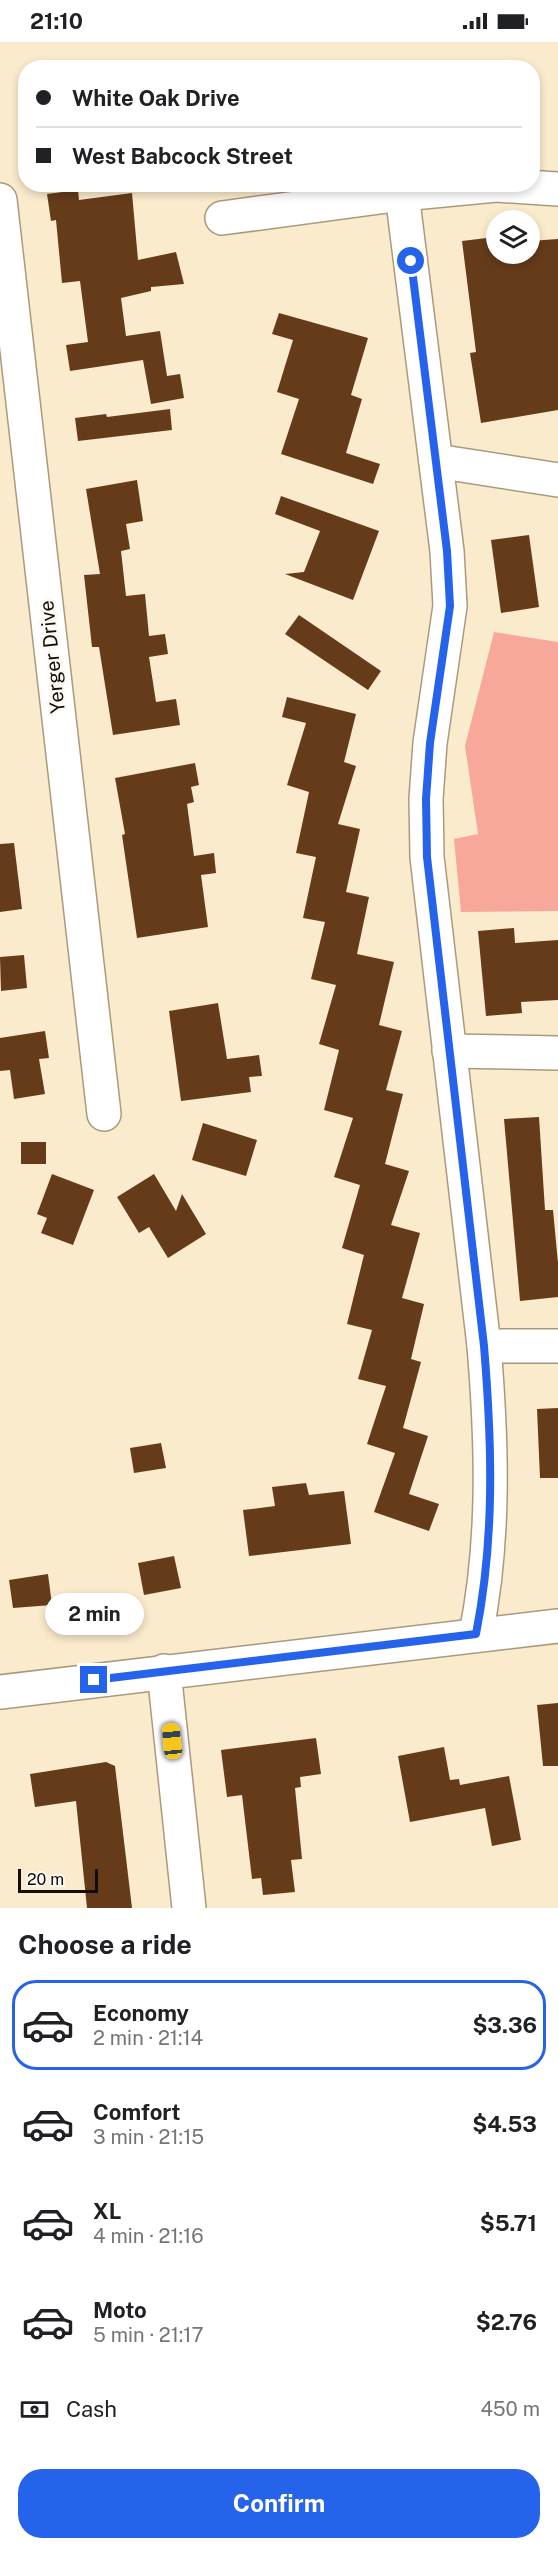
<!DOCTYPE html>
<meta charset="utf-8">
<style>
body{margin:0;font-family:"Public Sans",sans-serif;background:#f2f2f2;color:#202124;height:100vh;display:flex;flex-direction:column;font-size:22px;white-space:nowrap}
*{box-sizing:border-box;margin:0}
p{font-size:20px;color:#757577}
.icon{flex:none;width:33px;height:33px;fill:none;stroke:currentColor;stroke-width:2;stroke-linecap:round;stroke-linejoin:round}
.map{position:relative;height:1866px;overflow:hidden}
.details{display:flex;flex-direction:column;background:#fff;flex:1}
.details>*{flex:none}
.banner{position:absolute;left:18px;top:18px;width:522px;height:132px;border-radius:24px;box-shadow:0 3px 9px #0003;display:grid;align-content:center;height:132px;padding:0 18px;background:#fff}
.buttons{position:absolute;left:486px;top:168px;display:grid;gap:12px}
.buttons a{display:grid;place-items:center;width:54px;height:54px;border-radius:50%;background:#fff;box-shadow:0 3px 9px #0003;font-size:30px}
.scale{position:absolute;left:18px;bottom:15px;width:80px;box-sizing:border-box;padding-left:6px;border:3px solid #120c04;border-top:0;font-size:16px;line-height:21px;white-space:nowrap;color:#120c04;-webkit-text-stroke:4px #fdf9f4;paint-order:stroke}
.end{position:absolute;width:27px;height:27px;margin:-14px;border:8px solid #2563eb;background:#fff;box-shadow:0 0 0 3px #fff}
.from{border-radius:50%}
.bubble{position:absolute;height:42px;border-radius:21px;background:#fff;box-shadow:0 3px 9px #0003;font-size:20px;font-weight:700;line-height:42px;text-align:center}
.car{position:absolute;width:18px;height:36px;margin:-18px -9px;border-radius:8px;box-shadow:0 0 4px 2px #0007;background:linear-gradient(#f5c518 24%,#345 0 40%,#f5c518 0 76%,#345 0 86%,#f5c518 0)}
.banner b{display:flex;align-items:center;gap:21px;height:57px;font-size:22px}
.banner b+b{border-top:2px solid #e0e0e0}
.banner i{width:15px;height:15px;background:#202124}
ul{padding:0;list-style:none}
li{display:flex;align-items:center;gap:18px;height:90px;margin:0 12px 9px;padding:0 6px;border:3px solid transparent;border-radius:24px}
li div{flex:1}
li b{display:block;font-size:22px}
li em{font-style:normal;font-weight:700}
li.current{border-color:#2563eb}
li>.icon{width:54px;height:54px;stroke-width:1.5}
h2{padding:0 18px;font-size:27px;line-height:72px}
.pay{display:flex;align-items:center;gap:15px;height:66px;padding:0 18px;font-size:22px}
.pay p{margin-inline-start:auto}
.cta{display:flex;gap:12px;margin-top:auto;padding:12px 18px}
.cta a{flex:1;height:69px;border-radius:24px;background:#2563eb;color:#fff;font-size:24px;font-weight:700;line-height:69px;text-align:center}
.status{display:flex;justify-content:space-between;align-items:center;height:42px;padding:0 30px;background:#fff;direction:ltr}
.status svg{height:16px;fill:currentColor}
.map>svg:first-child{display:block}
.green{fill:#f7a89b}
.building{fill:#663b1a}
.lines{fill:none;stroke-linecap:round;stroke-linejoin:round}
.minor-casing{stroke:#a99a7f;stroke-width:36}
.minor{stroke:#fff;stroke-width:33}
.route{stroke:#2563eb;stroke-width:8}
.labels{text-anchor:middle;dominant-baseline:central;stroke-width:6;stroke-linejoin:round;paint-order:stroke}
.street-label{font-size:20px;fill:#120c04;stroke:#fdf9f4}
</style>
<div class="status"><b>21:10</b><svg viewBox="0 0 49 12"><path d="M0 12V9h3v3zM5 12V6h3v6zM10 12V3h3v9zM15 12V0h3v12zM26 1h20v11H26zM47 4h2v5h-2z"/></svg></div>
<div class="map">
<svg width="558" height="1866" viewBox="0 0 558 1866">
<rect width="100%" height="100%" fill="#fbebcd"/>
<path class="green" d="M494 590 558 600V869L461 870 454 797 478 792 465 704Z"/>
<g class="building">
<path d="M78 148 79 158 132 151 138 218 176 210 184 242 151 245V249L121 256 126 294 160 289 167 334 180 332 184 356 151 362 143 318 70 329 66 303 88 300 80 239 62 241 56 178 51 179 47 152Z"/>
<path d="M495 195 496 212H530V199L558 197V368L481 381 470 311 476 310 462 199Z"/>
<path d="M279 271 368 296 351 353 362 357 346 411 380 422 373 442 281 412 299 357 277 350 293 298 272 292Z"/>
<path d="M170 367 172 388 78 399 75 376 106 372 107 375Z"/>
<path d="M137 438 143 479 126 482 130 507 121 509 126 554 145 552 149 594 165 592 168 612 149 615 156 660 176 657 180 683 113 693 99 605H92L84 533 100 532 86 447Z"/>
<path d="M281 454 379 489 353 558 285 532 304 530 320 489 275 472Z"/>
<path d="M529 493 539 565 501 571 491 498Z"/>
<path d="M299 573 381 629 368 648 285 592Z"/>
<path d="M287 655 356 672 344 720 356 724 338 782 360 787 346 850 369 855 357 912 394 920 379 983 402 989 386 1048 403 1052 385 1122 409 1129 391 1183 420 1191 402 1256 424 1262 411 1317 421 1320 403 1386 428 1394 409 1452 439 1462 429 1489 374 1470 395 1411 367 1402 386 1344 358 1337 372 1288 347 1282 364 1213 342 1206 360 1143 334 1135 353 1076 324 1068 339 1008 319 1002 336 943 311 937 325 880 303 876 316 815 296 811 309 750 287 743 306 681 282 675Z"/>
<path d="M195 721 199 743 191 745 194 760 187 762 194 814 214 811 216 831 201 833 208 885 137 896 122 793 125 792 115 736Z"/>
<path d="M14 801 22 867 0 870V802Z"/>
<path d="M514 886 515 901 558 898V958L521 960 522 971 486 974 478 889Z"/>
<path d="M24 913 27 946 1 949 0 915Z"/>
<path d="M218 961 227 1017 259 1013 262 1034 249 1035 251 1050 181 1059 169 969Z"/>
<path d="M45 989 49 1016 39 1017 45 1052 14 1057 10 1028 0 1029V996Z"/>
<path d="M539 1075 545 1168H553L558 1221V1255L520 1259 504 1077Z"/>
<path d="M203 1081 257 1098 246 1134 192 1118Z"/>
<rect x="21" y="1100" width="25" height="22"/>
<path d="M52 1132 94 1148 73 1203 41 1191 47 1176 37 1172Z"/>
<path d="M154 1132 176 1169 182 1152 206 1192 168 1216 149 1185 139 1191 117 1155Z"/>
<path d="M558 1366V1436H540L537 1367Z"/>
<path d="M161 1401 166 1426 134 1431 130 1406Z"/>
<path d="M306 1441 309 1453 344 1449 351 1502 249 1514 243 1468 275 1464 272 1445Z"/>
<path d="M174 1514 181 1546 144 1553 138 1521Z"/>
<path d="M48 1532 52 1563 13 1566 9 1538Z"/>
<path d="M558 1661V1724H543L537 1663Z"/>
<path d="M316 1696 321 1732 300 1735 301 1745 295 1746 302 1817 291 1818 295 1850 263 1853 261 1836 252 1837 242 1753 227 1755 221 1708Z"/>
<path d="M444 1705 450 1738 459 1737 460 1743 509 1734 521 1798 492 1804 485 1766 410 1780 398 1714Z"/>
<path d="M106 1720 115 1724 132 1866H87L76 1759 35 1765 30 1732Z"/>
</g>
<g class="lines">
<defs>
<g id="minor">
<path d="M402 152 447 509 450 564 430 701 426 757 427 815 484 1304C492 1401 495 1497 476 1592"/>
<path d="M0 158 104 1072"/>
<path d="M222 176 402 152 496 143 558 147"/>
<path d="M436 419 558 438"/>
<path d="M449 1009 558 1011"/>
<path d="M484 1304H558"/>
<path d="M164 1629 189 1866"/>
<path d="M0 1650 558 1584"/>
</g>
</defs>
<use href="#minor" class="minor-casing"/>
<use href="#minor" class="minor"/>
</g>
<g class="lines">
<path class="route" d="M94 1638 476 1592C495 1496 492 1401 484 1304L427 815 426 757 430 701 450 564 447 509 411 219"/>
</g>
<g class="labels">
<g class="street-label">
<text transform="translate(52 615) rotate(-96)">Yerger Drive</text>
</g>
</g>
</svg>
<div class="buttons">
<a><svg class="icon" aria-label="layers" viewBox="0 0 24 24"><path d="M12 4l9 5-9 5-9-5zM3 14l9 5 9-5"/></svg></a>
</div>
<div class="scale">20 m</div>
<i class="end from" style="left:411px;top:219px"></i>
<i class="end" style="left:94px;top:1638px"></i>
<div class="bubble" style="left:45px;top:1551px;width:99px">2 min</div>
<i class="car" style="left:172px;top:1699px;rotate:354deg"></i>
<div class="banner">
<b><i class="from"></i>White Oak Drive</b>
<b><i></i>West Babcock Street</b>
</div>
</div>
<section class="details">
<h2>Choose a ride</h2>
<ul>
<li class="current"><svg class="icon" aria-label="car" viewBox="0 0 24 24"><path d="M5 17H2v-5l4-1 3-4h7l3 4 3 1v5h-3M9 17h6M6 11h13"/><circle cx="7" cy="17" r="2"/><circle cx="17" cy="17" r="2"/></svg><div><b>Economy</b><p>2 min · 21:14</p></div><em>$3.36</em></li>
<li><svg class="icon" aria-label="car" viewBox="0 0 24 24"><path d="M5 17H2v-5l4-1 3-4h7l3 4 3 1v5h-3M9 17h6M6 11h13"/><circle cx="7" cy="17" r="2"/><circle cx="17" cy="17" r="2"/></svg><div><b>Comfort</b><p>3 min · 21:15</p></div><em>$4.53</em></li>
<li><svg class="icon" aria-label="car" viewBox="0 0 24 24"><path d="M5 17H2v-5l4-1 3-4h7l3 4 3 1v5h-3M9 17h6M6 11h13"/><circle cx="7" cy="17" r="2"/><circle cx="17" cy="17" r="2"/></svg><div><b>XL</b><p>4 min · 21:16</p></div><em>$5.71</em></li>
<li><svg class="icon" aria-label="car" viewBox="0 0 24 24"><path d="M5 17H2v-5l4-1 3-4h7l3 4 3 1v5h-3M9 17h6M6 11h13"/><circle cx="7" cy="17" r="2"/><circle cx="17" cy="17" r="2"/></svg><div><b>Moto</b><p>5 min · 21:17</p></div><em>$2.76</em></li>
</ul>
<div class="pay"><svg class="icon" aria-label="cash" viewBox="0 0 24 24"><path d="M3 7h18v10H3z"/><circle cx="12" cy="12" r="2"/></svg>Cash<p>450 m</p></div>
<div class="cta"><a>Confirm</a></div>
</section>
